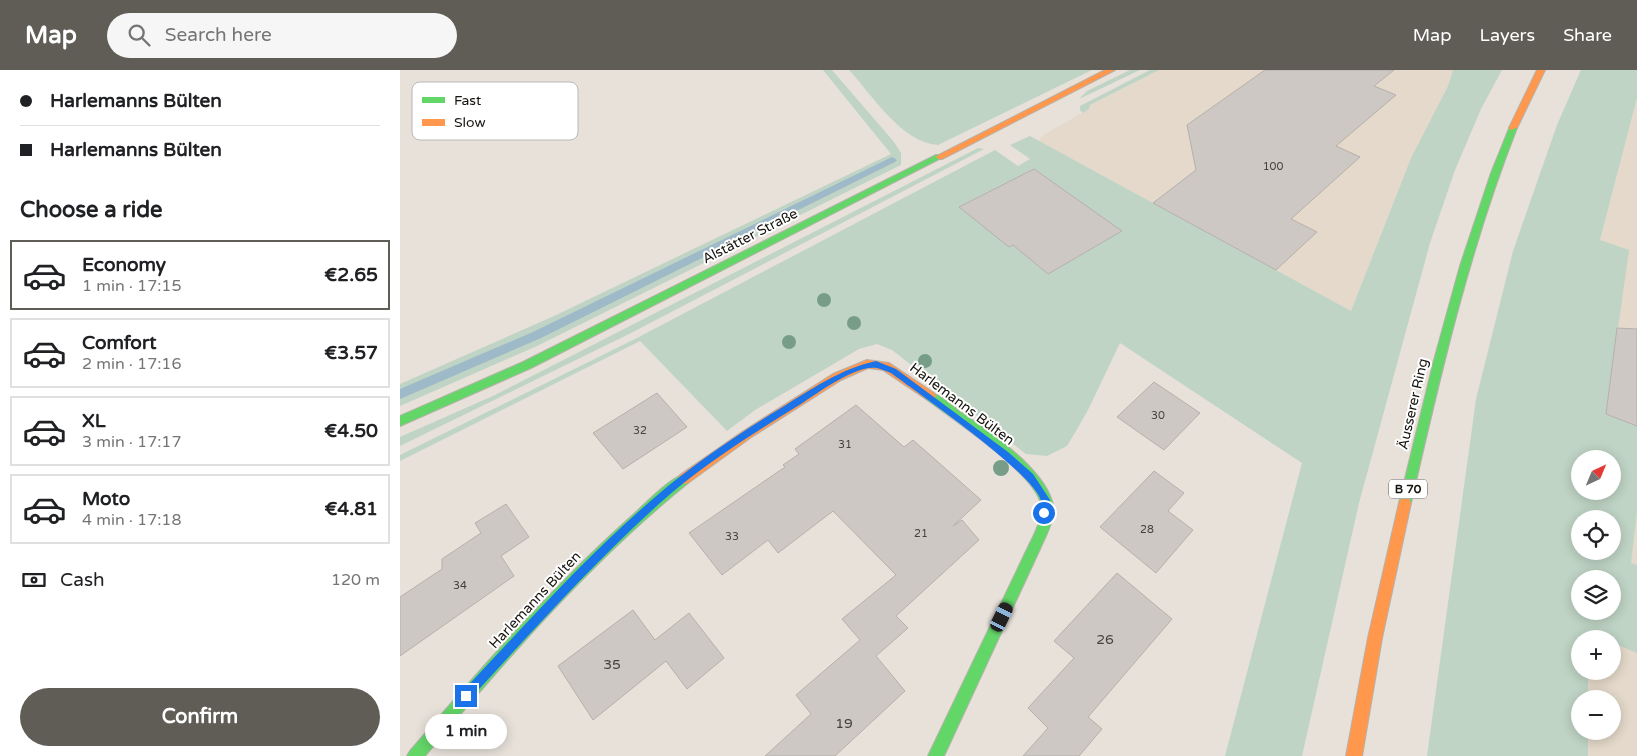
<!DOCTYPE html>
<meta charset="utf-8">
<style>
body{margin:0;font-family:"Varela Round",sans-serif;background:#f6f6f6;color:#202124;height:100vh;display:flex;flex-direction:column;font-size:19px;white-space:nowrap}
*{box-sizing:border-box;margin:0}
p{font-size:16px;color:#757577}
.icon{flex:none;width:28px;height:28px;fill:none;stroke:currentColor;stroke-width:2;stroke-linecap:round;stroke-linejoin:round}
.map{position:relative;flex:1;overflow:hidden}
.drawer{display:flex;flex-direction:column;background:#fff;width:400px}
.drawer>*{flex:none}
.hud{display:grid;align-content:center;height:110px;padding:0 20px;background:#fff}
.needle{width:32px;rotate:44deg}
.buttons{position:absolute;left:1171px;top:380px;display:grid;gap:10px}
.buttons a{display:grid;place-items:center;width:50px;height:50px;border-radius:50%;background:#fff;box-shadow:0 2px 12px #0003;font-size:25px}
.end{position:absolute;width:22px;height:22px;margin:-11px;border:6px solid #1a73e8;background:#fff;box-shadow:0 0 0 2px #fff}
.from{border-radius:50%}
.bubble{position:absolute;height:35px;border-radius:18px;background:#fff;box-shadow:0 2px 12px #0003;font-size:16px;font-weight:700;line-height:35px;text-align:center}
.car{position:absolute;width:15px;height:30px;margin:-15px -8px;border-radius:6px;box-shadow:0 0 4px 1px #0007;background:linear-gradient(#222 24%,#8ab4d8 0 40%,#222 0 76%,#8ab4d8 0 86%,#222 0)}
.hud b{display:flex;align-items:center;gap:18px;height:48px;font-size:19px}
.hud b+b{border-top:1px solid #e0e0e0}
.hud i{width:12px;height:12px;background:#202124}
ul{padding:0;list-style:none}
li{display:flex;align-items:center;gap:15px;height:70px;margin:0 10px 8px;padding:0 10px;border:2px solid #e0e0e0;border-radius:0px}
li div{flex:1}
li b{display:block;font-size:19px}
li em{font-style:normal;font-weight:700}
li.on{border-color:#605c56}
li>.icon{width:45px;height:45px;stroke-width:1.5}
h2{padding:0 20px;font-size:22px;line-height:60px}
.pay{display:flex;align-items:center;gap:12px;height:55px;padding:0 20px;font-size:19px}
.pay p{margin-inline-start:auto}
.cta{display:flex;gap:10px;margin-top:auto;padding:10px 20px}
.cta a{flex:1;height:58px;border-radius:30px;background:#605c56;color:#fff;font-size:20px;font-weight:700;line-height:58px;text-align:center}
header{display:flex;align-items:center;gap:30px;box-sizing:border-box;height:70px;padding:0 25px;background:#605c56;color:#fff}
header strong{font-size:24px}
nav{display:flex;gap:28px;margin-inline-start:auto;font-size:18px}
.search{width:350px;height:45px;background:#f6f6f6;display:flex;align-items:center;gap:12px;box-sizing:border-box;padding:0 18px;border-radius:28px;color:#757577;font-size:19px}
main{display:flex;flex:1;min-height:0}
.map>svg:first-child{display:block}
.built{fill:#e4d9ca}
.green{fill:#bfd4c5;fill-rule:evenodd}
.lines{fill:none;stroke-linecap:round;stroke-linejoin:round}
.stream{fill:#9eb9c7;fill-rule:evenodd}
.building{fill:#cdc8c3;stroke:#b6b0ab}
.fast-casing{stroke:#b7b2ac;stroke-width:2}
.slow-casing{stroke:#b7b2ac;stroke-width:2}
.fast{fill:#63d668;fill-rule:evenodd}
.slow{fill:#ff974d;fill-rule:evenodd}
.tree{fill:#779d89}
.route{fill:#1a73e8}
.labels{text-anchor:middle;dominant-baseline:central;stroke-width:4;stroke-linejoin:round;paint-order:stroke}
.number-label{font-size:11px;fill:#46433e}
.shield{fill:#fff;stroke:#5d5a57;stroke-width:1}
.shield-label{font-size:12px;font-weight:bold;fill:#17140f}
.street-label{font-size:14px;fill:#17140f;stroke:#fff}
.near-number-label{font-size:14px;fill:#46433e}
.key{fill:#fff;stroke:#b9b8b7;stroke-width:1}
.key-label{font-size:14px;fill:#17140f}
</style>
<header>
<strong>Map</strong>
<div class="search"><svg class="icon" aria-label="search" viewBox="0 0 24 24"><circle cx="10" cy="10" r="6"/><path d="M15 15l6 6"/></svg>Search here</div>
<nav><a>Map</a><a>Layers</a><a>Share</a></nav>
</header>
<main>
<section class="drawer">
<div class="hud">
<b><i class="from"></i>Harlemanns Bülten</b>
<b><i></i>Harlemanns Bülten</b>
</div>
<h2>Choose a ride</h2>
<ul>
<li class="on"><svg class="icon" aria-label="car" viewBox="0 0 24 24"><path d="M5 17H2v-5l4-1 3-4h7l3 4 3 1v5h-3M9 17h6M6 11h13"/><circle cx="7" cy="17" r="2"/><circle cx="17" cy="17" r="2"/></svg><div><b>Economy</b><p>1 min · 17:15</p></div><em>€2.65</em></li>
<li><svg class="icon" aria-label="car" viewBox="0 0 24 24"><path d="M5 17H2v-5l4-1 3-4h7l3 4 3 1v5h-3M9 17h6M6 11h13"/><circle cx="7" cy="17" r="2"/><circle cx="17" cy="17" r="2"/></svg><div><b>Comfort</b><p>2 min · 17:16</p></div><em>€3.57</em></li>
<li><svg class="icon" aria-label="car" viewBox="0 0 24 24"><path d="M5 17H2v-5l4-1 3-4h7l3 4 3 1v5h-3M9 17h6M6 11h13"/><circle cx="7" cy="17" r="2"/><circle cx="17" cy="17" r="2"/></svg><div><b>XL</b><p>3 min · 17:17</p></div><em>€4.50</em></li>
<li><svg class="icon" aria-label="car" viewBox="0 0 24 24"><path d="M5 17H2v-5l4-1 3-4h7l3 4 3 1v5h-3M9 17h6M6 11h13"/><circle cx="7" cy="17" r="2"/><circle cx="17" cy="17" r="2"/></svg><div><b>Moto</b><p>4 min · 17:18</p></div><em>€4.81</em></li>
</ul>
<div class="pay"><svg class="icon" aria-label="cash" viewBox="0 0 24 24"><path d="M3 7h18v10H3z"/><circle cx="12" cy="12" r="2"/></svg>Cash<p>120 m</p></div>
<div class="cta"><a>Confirm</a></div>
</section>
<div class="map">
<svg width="1237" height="686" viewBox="0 0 1237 686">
<rect width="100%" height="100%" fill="#e7e1da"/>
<g class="built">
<path d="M759 0H1053L1048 16 1011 88 951 241 639 71 642 66 689 39V36Z"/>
<path d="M1237 28V686H1188V661H1212V629H1188V601H1212V569H1188V541H1212V389H1193L1200 171Z"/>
</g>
<g class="green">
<path d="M423 0H432L494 72 501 83V95L137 276 0 336V314L154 246 491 84Z"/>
<path d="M449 0H692L538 75C502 73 473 26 449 0Z"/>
<path d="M730 0H740L679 29 687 21Z"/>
<path d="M750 0H759L690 35 689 39 683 43 680 40V36Z"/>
<path d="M1053 0H1102L1081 39 1055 100 1030 173 959 433 902 686H825L902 393 720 273 687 342 667 376 647 386 626 384 492 280 477 274 459 279 355 340 327 361 240 271 0 391V385L237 268 595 80 618 96 630 89 610 75 630 66 951 241 1011 88 1048 16Z"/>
<path d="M1181 0H1237V28L1200 170 1229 180 1206 344 1237 356V442L1231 493 1237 495V583L1213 573 1212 569H1201L1188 564V569H1180V601H1188V629H1180V661H1188V686H1027L1076 329 1113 181 1157 55ZM1180 389H1212V421H1180ZM1180 449H1212V481H1180ZM1180 509H1212V541H1180Z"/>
<path d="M578 78 584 79 231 263 0 376V367L95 325Z"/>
</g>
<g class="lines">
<path class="stream" d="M492 87 497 90 495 92 141 268 0 329V319L133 262Z"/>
</g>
<g class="building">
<path d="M865 0H994L974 16 996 25 936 76 960 87 891 149 917 162 876 200 753 133 796 100 787 55Z"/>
<path d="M634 99 722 161 648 204 613 175 609 177 559 137Z"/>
<path d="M1217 258 1237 259V356L1206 344Z"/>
<path d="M754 312 800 343 764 380 717 347Z"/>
<path d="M257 323 287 357 223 399 193 363Z"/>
<path d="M456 335 504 377 513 370 581 430 553 456 562 450 579 470 496 546 508 558 476 586 505 621 435 686H365L411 644 396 625 460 570 442 549 496 505 433 441 378 483 368 470 322 505 289 463 385 397 383 395 399 384 395 379Z"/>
<path d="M754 401 784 423 768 441 793 460 756 503 700 457Z"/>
<path d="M106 434 129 467 101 486 114 506 0 586V527L42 499V489L81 463 75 453Z"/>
<path d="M717 503 772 549 688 647 702 659 679 686H623L648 658 628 638 674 588 654 571Z"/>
<path d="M233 540 255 570 289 543 324 588 287 619 266 591 193 650 158 596Z"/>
</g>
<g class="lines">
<defs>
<g id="fast">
<path d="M1110 56 1117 58C1069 180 1040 306 1011 433L1009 437 1005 438 1001 437 999 433 1034 290 1060 196 1091 103Z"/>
<path d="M536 85H539L543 87 131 298 0 356V346L123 292Z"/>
<path d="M530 322C540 325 550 334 559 341 588 361 641 396 652 431 657 447 646 465 640 479L544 686H528L629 475C635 463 644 446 640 431 631 401 553 349 526 329L524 326 526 323Z"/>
<path d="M284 404 288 405 290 409 288 413C190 492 106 590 25 686H7L10 681C80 599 153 516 234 444 247 432 268 410 284 404Z"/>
</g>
<g id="slow">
<path d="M705 0H715L542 89H539L535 87Z"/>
<path d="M1137 0H1145L1117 58 1110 60 1109 58Z"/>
<path d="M467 290 489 293 534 323 536 326 534 329H526L483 300 468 298 441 310 350 368 288 413 284 414 280 413 278 409 280 405 342 362 433 304Z"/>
<path d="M1005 428 1009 429 1011 433 982 568 962 686H946L968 568 999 433 1001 429Z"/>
</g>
</defs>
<use href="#fast" class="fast-casing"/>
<use href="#slow" class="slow-casing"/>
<use href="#fast" class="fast"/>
<use href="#slow" class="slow"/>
</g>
<g class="tree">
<circle cx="424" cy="230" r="7"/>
<circle cx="454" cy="253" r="7"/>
<circle cx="389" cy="272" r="7"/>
<circle cx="525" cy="291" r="7"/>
<circle cx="601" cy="398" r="8"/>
</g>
<path class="route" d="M476 291 496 299 608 382 633 404 650 430 648 446H641C639 440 642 436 641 431 635 404 518 323 491 303 486 301 481 299 477 298 455 294 414 326 396 337 349 366 301 396 260 433 192 494 131 563 69 630H62V622C124 556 185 487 254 428 293 394 337 365 381 338 412 319 440 299 476 291Z"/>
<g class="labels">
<g class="number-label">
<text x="873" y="96">100</text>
<text x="758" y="345">30</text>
<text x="240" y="360">32</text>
<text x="445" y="374">31</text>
<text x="747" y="459">28</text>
<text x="521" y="463">21</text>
<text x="332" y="466">33</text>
<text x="60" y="515">34</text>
</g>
<rect class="shield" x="989" y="409.5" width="38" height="19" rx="4"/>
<g class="shield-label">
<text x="1008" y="419">B 70</text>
</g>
<g class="street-label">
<text transform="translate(350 166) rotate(-27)">Alstätter Straße</text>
<text transform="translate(562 334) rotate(37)">Harlemanns Bülten</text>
<text transform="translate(1013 334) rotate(-77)">Äusserer Ring</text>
<text transform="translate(135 530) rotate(-47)">Harlemanns Bülten</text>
</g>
<g class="near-number-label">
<text x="705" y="569">26</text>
<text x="212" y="594">35</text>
<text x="444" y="653">19</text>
</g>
</g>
<rect x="12" y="12" width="166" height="58" rx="8" class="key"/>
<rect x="22" y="27" width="23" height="6" fill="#63d668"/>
<rect x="22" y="49" width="23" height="7" fill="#ff974d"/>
<g class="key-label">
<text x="54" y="35">Fast</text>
<text x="54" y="57">Slow</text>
</g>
</svg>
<div class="buttons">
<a><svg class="needle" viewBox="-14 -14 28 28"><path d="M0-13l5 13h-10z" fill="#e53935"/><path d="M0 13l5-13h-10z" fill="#757577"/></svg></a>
<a><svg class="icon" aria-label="locate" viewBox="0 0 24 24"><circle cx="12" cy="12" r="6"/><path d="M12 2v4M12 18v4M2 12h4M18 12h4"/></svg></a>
<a><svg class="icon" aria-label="layers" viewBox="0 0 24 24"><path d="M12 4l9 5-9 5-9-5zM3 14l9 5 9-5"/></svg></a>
<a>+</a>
<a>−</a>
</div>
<i class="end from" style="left:644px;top:443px"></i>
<i class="end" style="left:66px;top:626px"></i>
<div class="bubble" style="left:25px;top:644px;width:82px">1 min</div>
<i class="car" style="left:602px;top:547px;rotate:26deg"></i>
</div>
</main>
